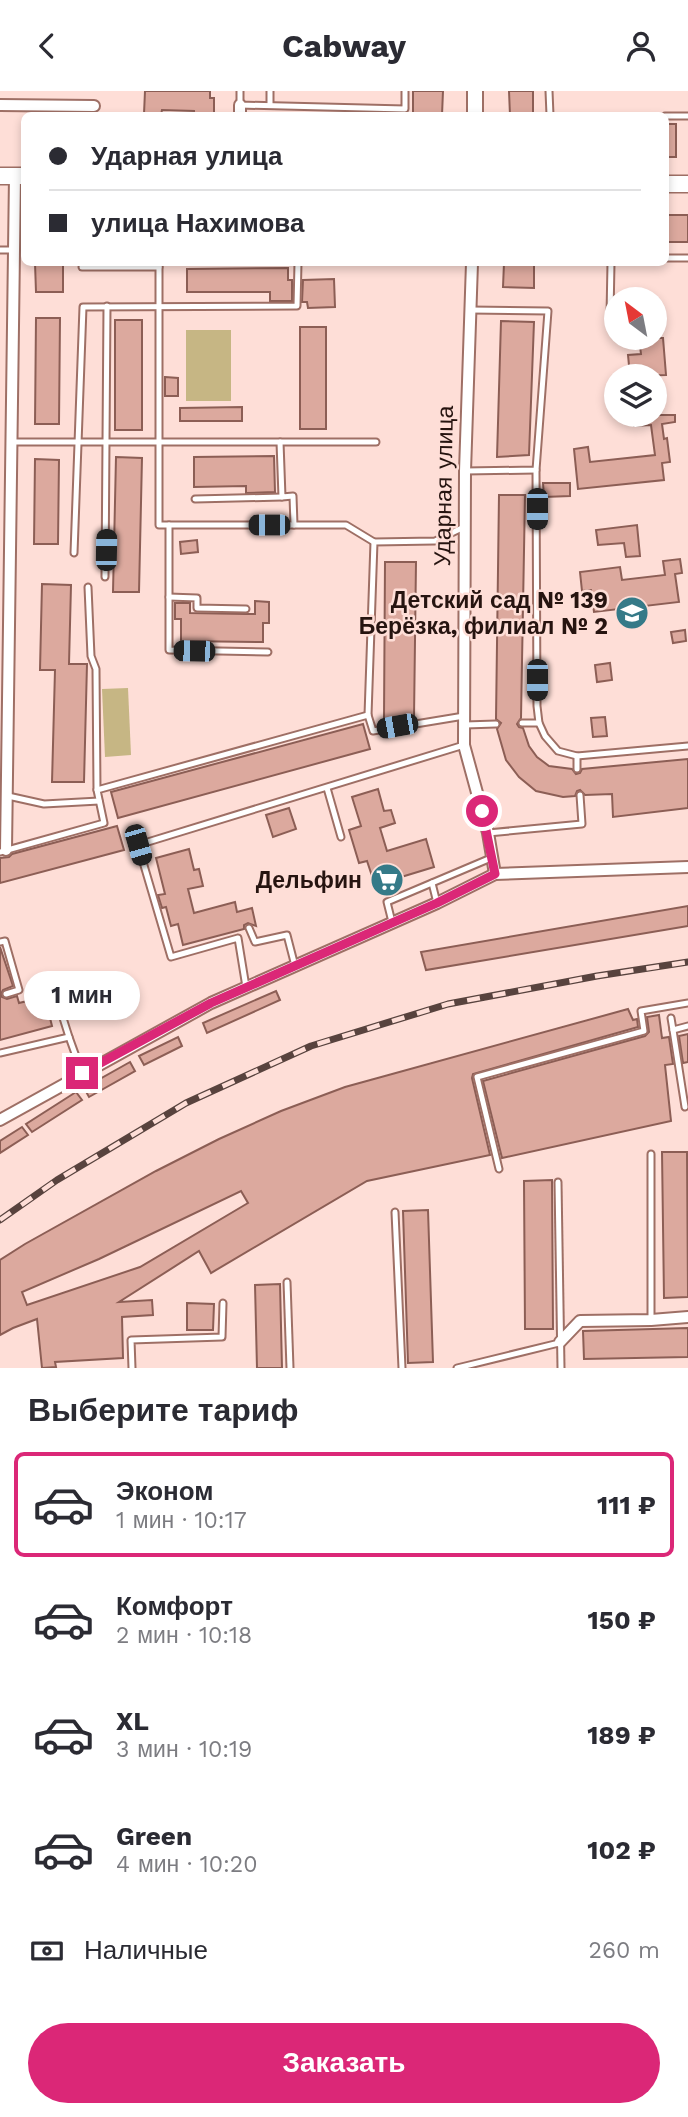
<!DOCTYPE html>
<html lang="ru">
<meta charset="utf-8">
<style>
body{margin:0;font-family:"Work Sans",sans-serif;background:#f7f7f7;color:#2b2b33;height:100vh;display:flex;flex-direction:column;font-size:26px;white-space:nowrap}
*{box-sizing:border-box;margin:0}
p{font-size:23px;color:#7c7c81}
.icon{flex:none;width:38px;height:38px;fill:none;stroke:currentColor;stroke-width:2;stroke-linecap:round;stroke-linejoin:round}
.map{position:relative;height:1277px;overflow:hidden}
.details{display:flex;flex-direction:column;background:#fff;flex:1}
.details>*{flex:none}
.guide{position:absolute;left:21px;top:21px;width:648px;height:154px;border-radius:10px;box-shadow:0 4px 10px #0003;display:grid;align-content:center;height:154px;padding:0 28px;background:#fff}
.needle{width:46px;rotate:328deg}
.tools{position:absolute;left:604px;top:196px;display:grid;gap:14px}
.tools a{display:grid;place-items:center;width:63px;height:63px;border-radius:50%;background:#fff;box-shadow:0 4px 10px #0003;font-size:35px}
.end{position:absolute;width:32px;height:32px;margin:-16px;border:9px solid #db2777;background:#fff;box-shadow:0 0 0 4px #fff}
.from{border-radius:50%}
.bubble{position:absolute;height:49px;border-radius:24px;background:#fff;box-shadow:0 4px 10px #0003;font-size:23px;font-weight:700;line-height:49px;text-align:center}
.car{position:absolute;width:21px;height:42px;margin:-21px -10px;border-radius:9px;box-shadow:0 0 5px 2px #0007;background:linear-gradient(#222 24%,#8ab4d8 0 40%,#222 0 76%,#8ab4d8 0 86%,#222 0)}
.guide b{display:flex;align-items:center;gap:24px;height:66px;font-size:26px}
.guide b+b{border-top:2px solid #e1e1e2}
.guide i{width:18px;height:18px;background:#2b2b33}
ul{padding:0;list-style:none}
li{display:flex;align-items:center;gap:21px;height:105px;margin:0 14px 10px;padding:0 14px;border:4px solid transparent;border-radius:10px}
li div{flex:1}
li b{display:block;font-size:26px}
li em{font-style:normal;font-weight:700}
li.on{border-color:#db2777}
li>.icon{width:63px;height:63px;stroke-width:1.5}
h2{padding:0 28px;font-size:32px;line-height:84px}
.pay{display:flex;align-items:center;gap:18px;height:77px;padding:0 28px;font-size:26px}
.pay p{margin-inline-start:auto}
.cta{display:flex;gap:14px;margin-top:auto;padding:14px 28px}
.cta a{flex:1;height:80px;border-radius:42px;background:#db2777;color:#fff;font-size:28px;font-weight:700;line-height:80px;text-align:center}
header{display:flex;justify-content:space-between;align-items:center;height:91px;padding:0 28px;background:#fff;font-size:32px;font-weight:700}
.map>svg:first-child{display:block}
.green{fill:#c6b684}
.building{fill:#dca99e;stroke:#8c5e55;stroke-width:2;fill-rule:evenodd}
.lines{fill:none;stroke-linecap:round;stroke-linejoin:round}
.service-casing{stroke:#9e6f65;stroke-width:9}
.minor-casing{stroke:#9e6f65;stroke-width:14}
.tertiary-casing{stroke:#9e6f65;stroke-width:18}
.secondary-casing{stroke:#9e6f65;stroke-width:19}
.service{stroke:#fff;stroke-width:5}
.minor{stroke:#fff;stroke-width:10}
.tertiary{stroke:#fff;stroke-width:14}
.secondary{stroke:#fff;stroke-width:16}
.rail-casing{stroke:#58433e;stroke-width:7}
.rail{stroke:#feded7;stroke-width:4.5;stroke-dasharray:13;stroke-linecap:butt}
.route{stroke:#db2777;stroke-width:9}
.labels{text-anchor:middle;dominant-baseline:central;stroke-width:5;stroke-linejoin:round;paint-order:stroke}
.street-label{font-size:23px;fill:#261410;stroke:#feded7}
.poi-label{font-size:23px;font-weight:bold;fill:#261410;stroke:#feded7;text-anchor:end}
</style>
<header><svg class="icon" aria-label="back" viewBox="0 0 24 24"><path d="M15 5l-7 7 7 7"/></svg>Cabway<svg class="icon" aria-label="person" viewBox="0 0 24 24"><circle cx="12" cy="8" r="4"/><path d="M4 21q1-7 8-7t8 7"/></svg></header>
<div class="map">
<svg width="688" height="1277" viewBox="0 0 688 1277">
<rect width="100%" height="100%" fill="#feded7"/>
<g class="green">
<rect x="186" y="239" width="45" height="71"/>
<path d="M128 597 131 664 105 666 102 598Z"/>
</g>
<g class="building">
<path d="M145 0H210V7H214V24H194V20L162 19 161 24 144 23Z"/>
<path d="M413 0H443L442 24H413Z"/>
<path d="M509 0H533V24H510Z"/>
<rect x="665" y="33" width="11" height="33"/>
<rect x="665" y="124" width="23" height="27"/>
<path d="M35 172H63V201H36Z"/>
<path d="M504 172H534V197L503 196Z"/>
<path d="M288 177V189H292V210H270V201H187V178Z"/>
<path d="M334 188 335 216 308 217 307 211H302L303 189Z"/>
<path d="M36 227H60L59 333H35Z"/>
<rect x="115" y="229" width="27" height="110"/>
<path d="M501 230 534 231 529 364 497 366Z"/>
<rect x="300" y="236" width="26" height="102"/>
<path d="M639 247H663L666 284 630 285 628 264 641 263Z"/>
<path d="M165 286 178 287V305H165Z"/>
<path d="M242 316V330H180V317Z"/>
<path d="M632 324H675V331L662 333 664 348 667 347 670 371 662 372 664 389 578 398 574 358 588 356 590 371 655 364 651 334 634 335Z"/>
<path d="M274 365 275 401 246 402V395L194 396V366Z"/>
<path d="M116 366 142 367 139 501H113Z"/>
<path d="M35 368 59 369 58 453H34Z"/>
<path d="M543 392H570V405L544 406Z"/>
<path d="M499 404H525L521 627 517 633 519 636 523 637 529 655 537 666 549 675 572 678 576 683 580 682 582 678 688 668V717L613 726 612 703 585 704 580 699 577 700 575 705 563 706 536 700 519 686 506 669 497 638 501 632 496 628Z"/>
<path d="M637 434 640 465 626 466 624 452 598 454 596 439Z"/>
<path d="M197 449 198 461 181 463 180 451Z"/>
<path d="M680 468 682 482 675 483 679 511 594 521 591 499 582 500 580 481 620 476 622 489 665 484 663 470Z"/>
<path d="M385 471H416L414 627H384Z"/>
<path d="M42 493 71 494 69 573H87L84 691H52L55 579H40Z"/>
<path d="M255 510 269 511V532H263V551L181 550V528H175V512H190V522L246 523H255Z"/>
<path d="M685 539 686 550 673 552 671 541Z"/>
<path d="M610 572 612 589 597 591 595 574Z"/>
<path d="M605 626 607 645 593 646 591 627Z"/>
<path d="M363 633 370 658 118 727 111 701Z"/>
<path d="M378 698 384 720 391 719 395 732 380 737 387 760 426 748 434 776 375 794 367 770 359 772 349 739 361 735 352 706Z"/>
<path d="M289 717 296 738 273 746 266 724Z"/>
<path d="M117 735 124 759 0 792V767L9 766 12 763Z"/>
<path d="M189 758 194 779 199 778 203 795 188 798 194 822 235 811 237 821 252 817 256 835 248 832 244 834V838L183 854 178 833 171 835 166 816 162 817 158 804 165 803 156 767Z"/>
<path d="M688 815V835L426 879 421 861Z"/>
<path d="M0 856 13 895 3 899 1 903 2 906 7 908 17 905 19 912 52 904 51 899 62 896 69 922H62L50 927 52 935 0 949Z"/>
<path d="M276 900 280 909 207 942 203 932Z"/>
<path d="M628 918 633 929 637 928 638 936 473 983 472 987 490 1064 367 1090 211 1182 199 1160 119 1211 152 1209 153 1224 122 1226 123 1267 55 1271 56 1276 42 1277 37 1228 13 1237 0 1244V1169L25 1153 156 1080 219 1048 281 1020 345 996ZM241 1100 248 1112 140 1176 27 1214 22 1201 99 1168Z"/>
<path d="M659 924 662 947 669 946 673 973 665 974 671 1030 502 1067 483 990 645 945 649 941 647 926Z"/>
<path d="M688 943V971L683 972 679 945Z"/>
<path d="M178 946 182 955 144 974 139 965Z"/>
<path d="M130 971 135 980 89 1006 84 997Z"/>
<path d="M76 1001 82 1009 32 1041 26 1033Z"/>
<path d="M22 1036 28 1044 0 1062V1050Z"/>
<path d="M662 1061H687L688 1206 664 1207Z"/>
<path d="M552 1089 553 1238H525L524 1090Z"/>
<path d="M428 1119 433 1271 408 1272 403 1120Z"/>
<path d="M280 1193 282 1277H257L255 1194Z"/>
<path d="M187 1212 214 1213 213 1239H187Z"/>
<path d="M688 1237V1266L584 1268 583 1240Z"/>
</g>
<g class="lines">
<defs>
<g id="service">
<path d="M240 0V14L405 18V0"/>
<path d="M549 0 550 24"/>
<path d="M270 14V0"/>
<path d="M665 25H688"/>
<path d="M0 159H14"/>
<path d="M665 167H688"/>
<path d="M159 172V434H346L374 451"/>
<path d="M611 172 610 224 616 223"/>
<path d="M82 176H159"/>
<path d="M12 351H376"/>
<path d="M280 351 282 406 293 405 294 434"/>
<path d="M536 379 537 615 539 632 545 645 558 660 577 665 688 655"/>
<path d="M465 380 536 379 548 220 470 219"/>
<path d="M195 408 282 406"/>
<path d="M169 434V559L268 561"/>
<path d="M74 462 83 216 297 215 298 172"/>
<path d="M105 486 107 215"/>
<path d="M88 496 91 565 96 578 97 699"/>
<path d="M169 506 197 507V517L246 518"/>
<path d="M368 624 374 451 435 450 464 436"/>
<path d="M522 632H539"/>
<path d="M465 634 496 633"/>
<path d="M577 665V678"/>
<path d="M327 697 341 746"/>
<path d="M8 705 44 713 99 710"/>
<path d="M488 742 582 733 580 704"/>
<path d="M0 761 104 732 97 699 368 624 373 640 464 625"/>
<path d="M432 792 437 812"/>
<path d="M392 831 387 811 491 767"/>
<path d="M249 837 255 851 287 844 295 875"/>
<path d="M0 851 5 850 19 899 6 903"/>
<path d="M246 896 238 847 171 866 138 754 464 654"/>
<path d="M63 927 69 946"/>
<path d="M671 927 673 939"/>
<path d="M0 962 69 946 82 982"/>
<path d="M685 1016 673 939 688 935"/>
<path d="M499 1078 477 986 644 940 641 920 688 912"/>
<path d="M558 1091 561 1277"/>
<path d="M395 1121 402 1277"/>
<path d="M287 1191 290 1277"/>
<path d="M651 1229V1063"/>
<path d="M132 1277 131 1249 222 1246 223 1212"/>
<path d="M457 1277 559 1252"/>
</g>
<g id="minor">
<path d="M0 14 94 15"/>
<path d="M240 14V24"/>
<path d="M472 172 465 380 464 654 488 742 495 783"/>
<path d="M6 759 15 85"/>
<path d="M0 1029 211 912 437 812 495 783 688 776"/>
<path d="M560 1251 580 1230 651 1229 688 1226"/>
</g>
<path id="tertiary" d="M475 24V0"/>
<g id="secondary">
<path d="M0 85H24"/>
<path d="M665 93H688"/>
</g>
</defs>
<use href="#service" class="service-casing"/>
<use href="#minor" class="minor-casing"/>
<use href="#tertiary" class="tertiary-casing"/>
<use href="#secondary" class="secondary-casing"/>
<use href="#service" class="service"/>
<use href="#minor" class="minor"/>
<use href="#tertiary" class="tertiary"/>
<use href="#secondary" class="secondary"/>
<defs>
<path id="rail" d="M0 1129 57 1089 186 1012 311 955 448 913 597 885 688 871"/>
</defs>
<use href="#rail" class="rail-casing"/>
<use href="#rail" class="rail"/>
</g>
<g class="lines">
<path class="route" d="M82 982 211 912 437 812 495 783 482 720"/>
</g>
<defs>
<symbol id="school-disc" viewBox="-11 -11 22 22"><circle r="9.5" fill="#357a88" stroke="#feded7"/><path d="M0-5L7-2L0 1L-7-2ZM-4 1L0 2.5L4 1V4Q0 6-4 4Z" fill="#fff"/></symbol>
<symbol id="supermarket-disc" viewBox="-11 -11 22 22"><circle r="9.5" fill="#357a88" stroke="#feded7"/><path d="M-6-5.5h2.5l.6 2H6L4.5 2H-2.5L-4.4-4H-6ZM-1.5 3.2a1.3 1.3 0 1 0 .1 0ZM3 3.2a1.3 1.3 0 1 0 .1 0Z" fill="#fff"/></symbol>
</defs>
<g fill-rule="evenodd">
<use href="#school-disc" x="613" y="503" width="38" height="38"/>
<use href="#supermarket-disc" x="368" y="770" width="38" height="38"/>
</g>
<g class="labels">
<g class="street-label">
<text transform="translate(444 395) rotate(-89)">Ударная улица</text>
</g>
<g class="poi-label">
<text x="608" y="509">Детский сад № 139<tspan x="608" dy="26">Берёзка, филиал № 2</tspan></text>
<text x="362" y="789">Дельфин</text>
</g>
</g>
</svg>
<div class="tools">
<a><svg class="needle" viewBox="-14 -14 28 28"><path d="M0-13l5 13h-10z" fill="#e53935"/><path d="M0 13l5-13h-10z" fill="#7c7c81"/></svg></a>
<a><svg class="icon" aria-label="layers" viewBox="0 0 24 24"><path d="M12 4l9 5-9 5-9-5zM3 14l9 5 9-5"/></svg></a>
</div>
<i class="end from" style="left:482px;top:720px"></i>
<i class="end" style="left:82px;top:982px"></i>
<div class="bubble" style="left:24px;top:880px;width:116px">1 мин</div>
<i class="car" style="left:537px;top:418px;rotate:180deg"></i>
<i class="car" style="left:269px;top:434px;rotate:270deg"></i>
<i class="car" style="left:106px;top:459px;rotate:1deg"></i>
<i class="car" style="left:194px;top:560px;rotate:271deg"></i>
<i class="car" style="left:537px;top:589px;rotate:180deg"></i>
<i class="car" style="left:397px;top:635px;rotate:260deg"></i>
<i class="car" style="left:138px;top:754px;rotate:164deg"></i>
<div class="guide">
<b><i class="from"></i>Ударная улица</b>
<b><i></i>улица Нахимова</b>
</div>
</div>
<section class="details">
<h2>Выберите тариф</h2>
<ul>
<li class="on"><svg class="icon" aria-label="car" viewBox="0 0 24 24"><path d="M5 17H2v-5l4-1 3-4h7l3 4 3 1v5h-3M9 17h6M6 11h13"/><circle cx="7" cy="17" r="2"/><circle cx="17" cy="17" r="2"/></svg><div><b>Эконом</b><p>1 мин · 10:17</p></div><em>111 ₽</em></li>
<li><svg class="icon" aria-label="car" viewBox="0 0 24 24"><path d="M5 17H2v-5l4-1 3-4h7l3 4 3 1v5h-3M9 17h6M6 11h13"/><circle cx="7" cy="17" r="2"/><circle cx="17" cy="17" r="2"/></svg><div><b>Комфорт</b><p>2 мин · 10:18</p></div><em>150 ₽</em></li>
<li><svg class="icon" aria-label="car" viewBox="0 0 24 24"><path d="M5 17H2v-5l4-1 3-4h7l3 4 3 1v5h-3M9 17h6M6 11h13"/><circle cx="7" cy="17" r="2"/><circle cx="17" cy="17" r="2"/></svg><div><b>XL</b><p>3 мин · 10:19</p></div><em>189 ₽</em></li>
<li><svg class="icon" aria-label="car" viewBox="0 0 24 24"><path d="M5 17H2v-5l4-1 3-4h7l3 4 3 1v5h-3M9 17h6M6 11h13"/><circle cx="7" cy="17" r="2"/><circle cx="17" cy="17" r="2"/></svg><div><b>Green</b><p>4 мин · 10:20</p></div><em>102 ₽</em></li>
</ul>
<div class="pay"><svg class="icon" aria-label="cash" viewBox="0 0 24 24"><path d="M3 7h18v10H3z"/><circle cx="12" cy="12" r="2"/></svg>Наличные<p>260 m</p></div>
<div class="cta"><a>Заказать</a></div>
</section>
